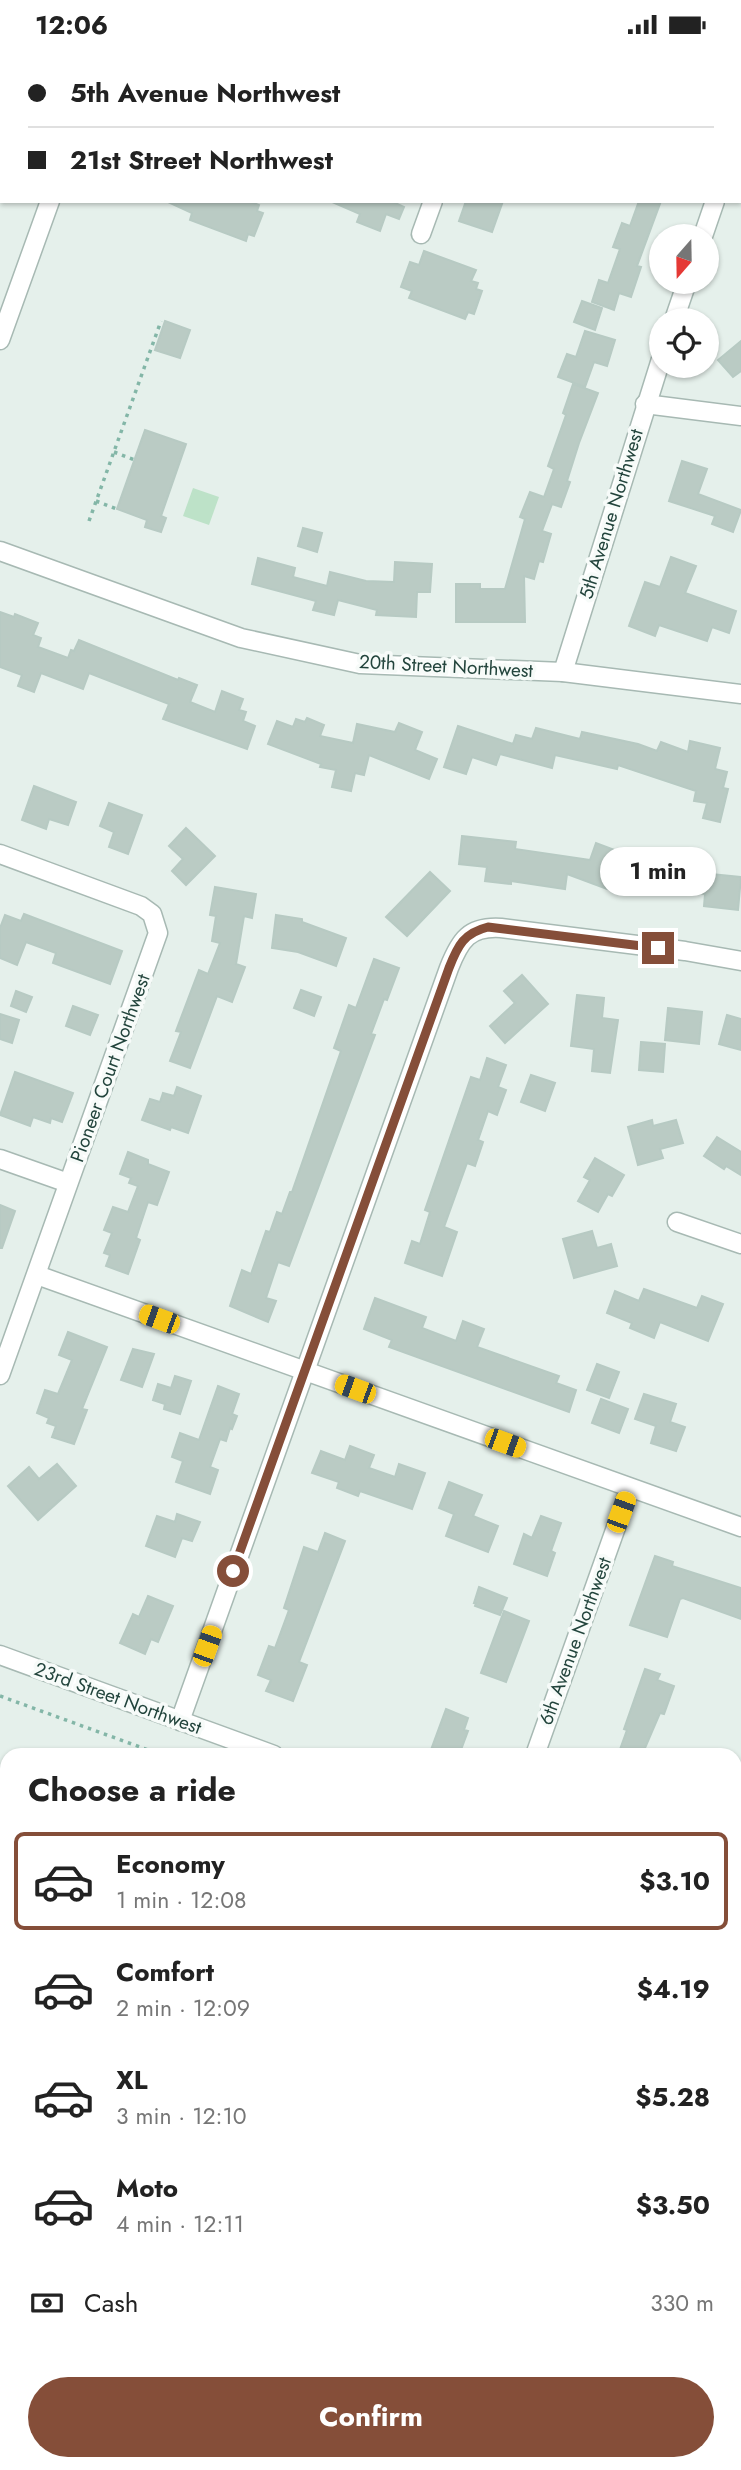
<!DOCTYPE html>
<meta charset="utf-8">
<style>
body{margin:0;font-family:Jost,sans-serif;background:#f2f2f2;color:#222;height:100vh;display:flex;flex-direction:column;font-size:26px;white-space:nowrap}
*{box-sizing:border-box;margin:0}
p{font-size:23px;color:#767676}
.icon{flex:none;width:38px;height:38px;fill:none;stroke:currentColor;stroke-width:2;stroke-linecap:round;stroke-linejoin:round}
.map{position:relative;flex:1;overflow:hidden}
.drawer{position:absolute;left:0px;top:1699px;width:742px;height:723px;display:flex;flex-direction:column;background:#fff;border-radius:21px 21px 0 0;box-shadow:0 2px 5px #0004}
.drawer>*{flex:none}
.guide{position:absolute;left:0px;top:0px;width:742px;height:154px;box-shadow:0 2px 5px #0004;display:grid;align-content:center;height:154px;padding:0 28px;background:#fff}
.needle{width:46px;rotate:200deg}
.buttons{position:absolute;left:649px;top:175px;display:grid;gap:14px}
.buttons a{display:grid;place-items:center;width:70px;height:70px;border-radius:50%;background:#fff;box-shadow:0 2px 5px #0004;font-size:35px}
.end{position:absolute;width:32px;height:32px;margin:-16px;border:9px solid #854e39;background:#fff;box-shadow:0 0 0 4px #fff}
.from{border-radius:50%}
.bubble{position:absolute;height:49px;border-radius:24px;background:#fff;box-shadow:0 2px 5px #0004;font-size:23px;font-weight:700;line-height:49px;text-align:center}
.car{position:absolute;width:21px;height:42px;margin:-21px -10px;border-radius:9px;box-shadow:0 0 5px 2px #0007;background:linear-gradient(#f5c518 24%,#345 0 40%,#f5c518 0 76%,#345 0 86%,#f5c518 0)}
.guide b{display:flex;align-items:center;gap:24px;height:66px;font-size:26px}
.guide b+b{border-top:2px solid #e0e0e0}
.guide i{width:18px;height:18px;background:#222}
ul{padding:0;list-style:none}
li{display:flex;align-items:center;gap:21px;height:98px;margin:0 14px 10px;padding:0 14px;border:4px solid transparent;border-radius:10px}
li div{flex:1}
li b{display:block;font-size:26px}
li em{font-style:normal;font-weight:700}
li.active{border-color:#854e39}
li>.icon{width:63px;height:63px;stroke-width:1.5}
h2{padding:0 28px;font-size:32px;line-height:84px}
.pay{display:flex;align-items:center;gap:18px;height:77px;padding:0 28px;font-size:26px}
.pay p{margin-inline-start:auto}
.action{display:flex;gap:14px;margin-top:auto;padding:14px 28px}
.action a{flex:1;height:80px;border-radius:42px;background:#854e39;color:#fff;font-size:28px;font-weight:700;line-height:80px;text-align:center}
.status{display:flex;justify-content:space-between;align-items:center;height:49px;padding:0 35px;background:#fff;direction:ltr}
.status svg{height:19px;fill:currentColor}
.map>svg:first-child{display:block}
.green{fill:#bde2c8}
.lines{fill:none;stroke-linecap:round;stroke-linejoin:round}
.stream{stroke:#8acad8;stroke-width:5}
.building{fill:#bacbc4;stroke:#b7cac3;stroke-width:2}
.minor-casing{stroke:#a7b9b3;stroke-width:21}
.path{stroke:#83b6a7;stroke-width:3.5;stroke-dasharray:3.5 5;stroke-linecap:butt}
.minor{stroke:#fff;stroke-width:18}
.route{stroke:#854e39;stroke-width:9}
.labels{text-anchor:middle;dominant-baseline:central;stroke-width:7;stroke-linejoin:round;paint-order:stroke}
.street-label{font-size:19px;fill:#22443c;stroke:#f7fbf9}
</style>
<div class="status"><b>12:06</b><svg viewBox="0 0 49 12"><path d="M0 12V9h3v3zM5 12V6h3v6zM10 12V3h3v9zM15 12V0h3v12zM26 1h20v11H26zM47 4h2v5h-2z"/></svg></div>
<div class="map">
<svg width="741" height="2421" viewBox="0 0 741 2421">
<rect width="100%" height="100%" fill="#e5f0eb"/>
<path class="green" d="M193 439 219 448 209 476 183 467Z"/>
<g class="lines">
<g class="stream">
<path d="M0 2375 7 2378"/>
<path d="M152 2415 179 2421"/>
</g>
</g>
<g class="building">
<path d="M166 152H249L259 156 257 162 263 164 254 187 248 185 246 192 190 171 192 164Z"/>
<path d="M330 152H391L404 158 399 170 386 165 380 182 357 173 360 165Z"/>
<path d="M466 152H503L492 183 459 172Z"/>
<path d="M639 152H661L637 217 641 218 631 248 619 244 614 261 592 253 599 231 608 234 620 200 613 198 622 174 630 177Z"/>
<path d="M424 202 476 221 471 232 478 234 476 240 482 242 474 265 468 263 465 270 409 249 412 242 401 238 410 213 419 216Z"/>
<path d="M582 252 602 259 595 281 574 273Z"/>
<path d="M165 272 190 281 180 309 155 301Z"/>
<path d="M585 282 615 291 607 317 594 313 585 338 558 328 567 305 576 308Z"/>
<path d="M741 292V322L733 328 718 311Z"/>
<path d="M573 335 598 344 579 394 567 432 570 433 561 458 552 455 542 482 551 485 543 513 539 512 534 530 524 527 525 573H456V535H480V540H505L525 470 520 468 530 443 544 448 554 420 548 417 566 366 563 364Z"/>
<path d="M145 381 186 395 161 467 166 469 161 483 145 478 147 471 117 460Z"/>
<path d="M682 412 707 420 698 445 741 461 733 483 712 475 715 467 669 452Z"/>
<path d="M303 479 322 484 317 503 298 497Z"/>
<path d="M671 508 696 517 685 544 736 562 729 584 712 578 707 592 659 576 655 587 629 577 645 533 660 538Z"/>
<path d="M258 509 295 519 293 528 327 537 330 523 366 532 394 533 395 513 432 515 430 543H417L416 568 376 566 377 561 338 551 334 566 313 561 316 552 252 535Z"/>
<path d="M0 563 14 568 15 565 38 574 33 586 41 589 38 598 68 609 71 601 74 602 79 591 178 631 179 629 197 636 190 653 215 663 222 642 243 650 239 661 246 663 243 672 255 677 247 700 163 670 169 655 89 624 83 640 41 624 34 643 18 637 22 626 0 618Z"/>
<path d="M307 669 324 676 320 687 353 694 357 675 395 683 399 674 422 683 415 701 437 710 429 730 369 706 364 726 355 724 351 742 332 738 336 721 320 718 321 715 268 695 277 672 293 678 296 670 305 673Z"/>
<path d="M458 677 513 695 516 686 532 690 536 679 580 690 582 683 638 695 657 702 661 693 688 703 690 692 720 699 715 720 727 723 723 739 728 740 720 773 703 769 707 754 694 752 696 742 618 716 617 720 555 706 552 719 500 705 496 716 472 708 466 725 444 718Z"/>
<path d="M34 737 76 753 68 776 49 770 46 780 22 771Z"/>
<path d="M109 754 142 766 128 805 109 798 114 783 100 777Z"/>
<path d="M186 779 215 807 186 836 172 822 183 810 169 797Z"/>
<path d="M462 787 516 793 515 800 590 811 596 794 657 817 658 810 702 816 701 824 741 828 738 861 704 857 705 845 643 837 612 825 607 840 567 825 565 840 511 832V835L485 832 487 818 459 815Z"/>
<path d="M430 823 450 842 407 887 386 868Z"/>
<path d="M215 838 256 845 252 869 244 867 236 915 245 918 232 953 217 947 190 1019 170 1012 181 983 176 982 199 921 208 925 220 894 212 892 216 867 210 866Z"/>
<path d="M24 865 122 902 110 935 53 914 56 904 26 893 17 916 0 909V879L5 866 21 872Z"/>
<path d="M276 866 302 870V873L346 889 336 917 298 903 272 899Z"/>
<path d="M374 910 399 919 387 951 384 950 371 985 375 986 289 1217 278 1213 266 1249 276 1252 268 1273 230 1257 242 1221 251 1225 266 1182 270 1183 277 1163 282 1165 290 1143H292L341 1002 334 999 349 956 356 959Z"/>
<path d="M522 926 548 955 505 994 490 977 515 954 504 942Z"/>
<path d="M301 941 321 948 314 967 294 959Z"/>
<path d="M16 942 32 948 26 963 11 957Z"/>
<path d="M577 946 604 949 602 969 618 971 610 1024 592 1022 594 1000 571 997Z"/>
<path d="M73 957 98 966 90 986 66 977Z"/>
<path d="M668 959 702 963 699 995 665 991Z"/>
<path d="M0 965 19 971 12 994 0 990Z"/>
<path d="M727 966 741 970V1001L719 995Z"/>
<path d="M641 993 665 995 663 1023 639 1021Z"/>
<path d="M487 1009 506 1016 498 1038 506 1041 497 1066 488 1062 478 1091 483 1093 475 1117 467 1114 444 1178 457 1183 442 1227 405 1214 412 1192 420 1195 430 1163 425 1161 471 1028 480 1031Z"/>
<path d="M15 1023 73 1044 62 1073 51 1069 50 1074 33 1068 30 1077 0 1066Z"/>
<path d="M531 1026 555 1034 545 1062 521 1053Z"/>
<path d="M177 1038 201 1047 188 1084 171 1078 170 1081 142 1071 150 1050 160 1053 163 1044 174 1047Z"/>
<path d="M652 1071 653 1077 676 1071 683 1094 660 1100 663 1109 638 1116 628 1078Z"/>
<path d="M717 1088 741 1103V1126L726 1117 724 1120 704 1107Z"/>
<path d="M128 1103 148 1111V1115L169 1123 157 1156 148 1153 136 1189 140 1191 128 1225 106 1217 110 1206 104 1204 112 1184 104 1181 113 1158 128 1163 138 1137 129 1134 131 1129 120 1125Z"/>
<path d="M595 1109 624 1126 612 1147 608 1145 598 1163 578 1152 590 1131 584 1128Z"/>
<path d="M0 1156 15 1162 2 1199H0Z"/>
<path d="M592 1182 597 1199 611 1195 617 1217 574 1229 563 1190Z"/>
<path d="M644 1240 697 1259 702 1247 723 1255 708 1292 660 1273 654 1289 630 1279 632 1274 607 1264 615 1242 639 1252Z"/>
<path d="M375 1249 426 1268 422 1279 456 1292 463 1272 484 1280 477 1298 559 1327 556 1334 576 1341 569 1363 389 1298 392 1291 364 1280Z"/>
<path d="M68 1283 107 1298 82 1360 87 1361 74 1395 52 1388 56 1377 47 1374 49 1369 37 1364 45 1341 58 1345 72 1311 59 1306Z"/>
<path d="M133 1300 154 1305 142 1338 121 1331Z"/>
<path d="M597 1315 619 1323 609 1349 587 1341Z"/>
<path d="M175 1327 191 1332 180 1365 164 1360 165 1355 153 1351 158 1335 171 1339Z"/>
<path d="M218 1337 239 1345 232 1365 237 1367 232 1380 230 1379 226 1392 220 1390 210 1418 218 1421 210 1445 176 1433 183 1412 172 1408 180 1384 199 1391Z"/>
<path d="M644 1345 676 1355 670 1373 685 1378 676 1402 651 1394 656 1377 635 1370Z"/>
<path d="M601 1350 628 1360 619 1384 592 1374Z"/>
<path d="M350 1397 374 1406 369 1419 395 1428 399 1415 425 1424 412 1460 360 1442 358 1447 337 1439 339 1433 312 1424 321 1402 345 1411Z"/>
<path d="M57 1415 76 1437 38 1471 8 1437 29 1418 39 1430Z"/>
<path d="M449 1433 482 1446 473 1467 498 1477 488 1503 446 1487 454 1465 439 1459Z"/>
<path d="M177 1465 200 1473 192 1492 182 1489 175 1508 146 1497 157 1467 175 1473Z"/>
<path d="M541 1467 561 1474 551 1502 555 1504 547 1527 514 1515 524 1485 532 1489Z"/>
<path d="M325 1484 345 1492 299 1613 307 1616 293 1652 266 1642 271 1631 258 1626 269 1597 275 1599 289 1561 284 1559 304 1498 318 1503Z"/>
<path d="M655 1507 673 1513 672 1517 741 1539V1570L683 1549 680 1550 667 1588 630 1576Z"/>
<path d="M479 1538 507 1549 500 1566 475 1557 476 1554H474Z"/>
<path d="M148 1547 173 1557 158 1593 151 1590 145 1605 120 1594 133 1565 139 1568Z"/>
<path d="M504 1562 529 1572 506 1633 481 1624Z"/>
<path d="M645 1620 660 1625 657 1631 674 1637 664 1665 660 1664 642 1706H618L627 1681 624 1680Z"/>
<path d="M446 1660 468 1669 464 1681 468 1682 459 1706H446L431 1701Z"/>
</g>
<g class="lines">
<defs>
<g id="minor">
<path d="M302 0 307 2"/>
<path d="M104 2V0"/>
<path d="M237 2V0"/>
<path d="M740 77 741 75"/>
<path d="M421 185 433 152"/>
<path d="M703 187 715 152"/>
<path d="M674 271 687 233"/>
<path d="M0 291 50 152"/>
<path d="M645 355 741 367"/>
<path d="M0 502 241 589 360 615 563 623 741 645"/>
<path d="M563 623 662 307"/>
<path d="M0 805 141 857 152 865 158 884 0 1326"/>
<path d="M0 1110 68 1134"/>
<path d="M677 1173 741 1195"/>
<path d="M37 1226 741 1478"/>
<path d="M0 1606 274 1706"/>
<path d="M180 1672 449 919C460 891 469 877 501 879L685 902 741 912"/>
<path d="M535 1706 630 1439"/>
<path d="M735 1873 741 1875"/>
</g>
</defs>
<use href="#minor" class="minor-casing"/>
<g class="path">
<path d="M114 403 135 411"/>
<path d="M96 452 117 460"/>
<path d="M89 472 161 272"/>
<path d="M0 1647 162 1706"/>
<path d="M735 1913 741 1915"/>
</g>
<use href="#minor" class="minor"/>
</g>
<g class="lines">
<path class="route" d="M233 1522 449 919C458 896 464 884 488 878L658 899"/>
</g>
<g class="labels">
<g class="street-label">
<text transform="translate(611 465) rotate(-73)">5th Avenue Northwest</text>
<text transform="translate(446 617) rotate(3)">20th Street Northwest</text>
<text transform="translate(110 1019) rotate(-70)">Pioneer Court Northwest</text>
<text transform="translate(575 1592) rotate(-70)">6th Avenue Northwest</text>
<text transform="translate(118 1649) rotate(20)">23rd Street Northwest</text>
</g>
</g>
</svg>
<div class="buttons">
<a><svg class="needle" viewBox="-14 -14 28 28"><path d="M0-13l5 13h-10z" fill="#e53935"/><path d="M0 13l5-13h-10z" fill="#767676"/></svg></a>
<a><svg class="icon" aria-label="locate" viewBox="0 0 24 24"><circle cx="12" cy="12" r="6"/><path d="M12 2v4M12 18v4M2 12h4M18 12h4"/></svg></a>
</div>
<i class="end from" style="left:233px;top:1522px"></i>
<i class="end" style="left:658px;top:899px"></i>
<div class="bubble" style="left:600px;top:798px;width:116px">1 min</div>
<i class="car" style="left:159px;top:1270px;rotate:290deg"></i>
<i class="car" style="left:355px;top:1340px;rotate:290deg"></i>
<i class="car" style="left:505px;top:1394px;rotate:110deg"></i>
<i class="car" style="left:621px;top:1463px;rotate:20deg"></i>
<i class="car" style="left:207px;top:1597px;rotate:20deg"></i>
<div class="guide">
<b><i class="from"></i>5th Avenue Northwest</b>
<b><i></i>21st Street Northwest</b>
</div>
<section class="drawer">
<h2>Choose a ride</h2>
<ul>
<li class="active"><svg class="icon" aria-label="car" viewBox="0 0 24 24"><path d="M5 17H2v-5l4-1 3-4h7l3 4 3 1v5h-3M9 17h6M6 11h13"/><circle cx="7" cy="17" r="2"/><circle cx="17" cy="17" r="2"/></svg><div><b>Economy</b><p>1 min · 12:08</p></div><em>$3.10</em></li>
<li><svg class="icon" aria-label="car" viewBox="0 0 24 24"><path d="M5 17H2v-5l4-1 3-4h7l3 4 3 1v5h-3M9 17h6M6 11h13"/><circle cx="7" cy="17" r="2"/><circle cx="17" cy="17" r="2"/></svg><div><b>Comfort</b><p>2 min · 12:09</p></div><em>$4.19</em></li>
<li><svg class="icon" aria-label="car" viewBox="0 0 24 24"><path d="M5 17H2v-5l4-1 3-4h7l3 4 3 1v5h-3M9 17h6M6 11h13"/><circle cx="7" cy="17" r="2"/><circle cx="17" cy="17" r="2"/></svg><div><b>XL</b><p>3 min · 12:10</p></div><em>$5.28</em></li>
<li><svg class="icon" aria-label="car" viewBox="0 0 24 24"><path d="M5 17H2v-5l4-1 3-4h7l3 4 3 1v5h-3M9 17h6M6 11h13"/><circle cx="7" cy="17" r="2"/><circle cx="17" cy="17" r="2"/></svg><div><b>Moto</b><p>4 min · 12:11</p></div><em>$3.50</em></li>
</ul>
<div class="pay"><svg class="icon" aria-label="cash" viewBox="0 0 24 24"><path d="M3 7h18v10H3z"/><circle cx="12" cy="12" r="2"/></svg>Cash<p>330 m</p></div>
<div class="action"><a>Confirm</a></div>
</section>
</div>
